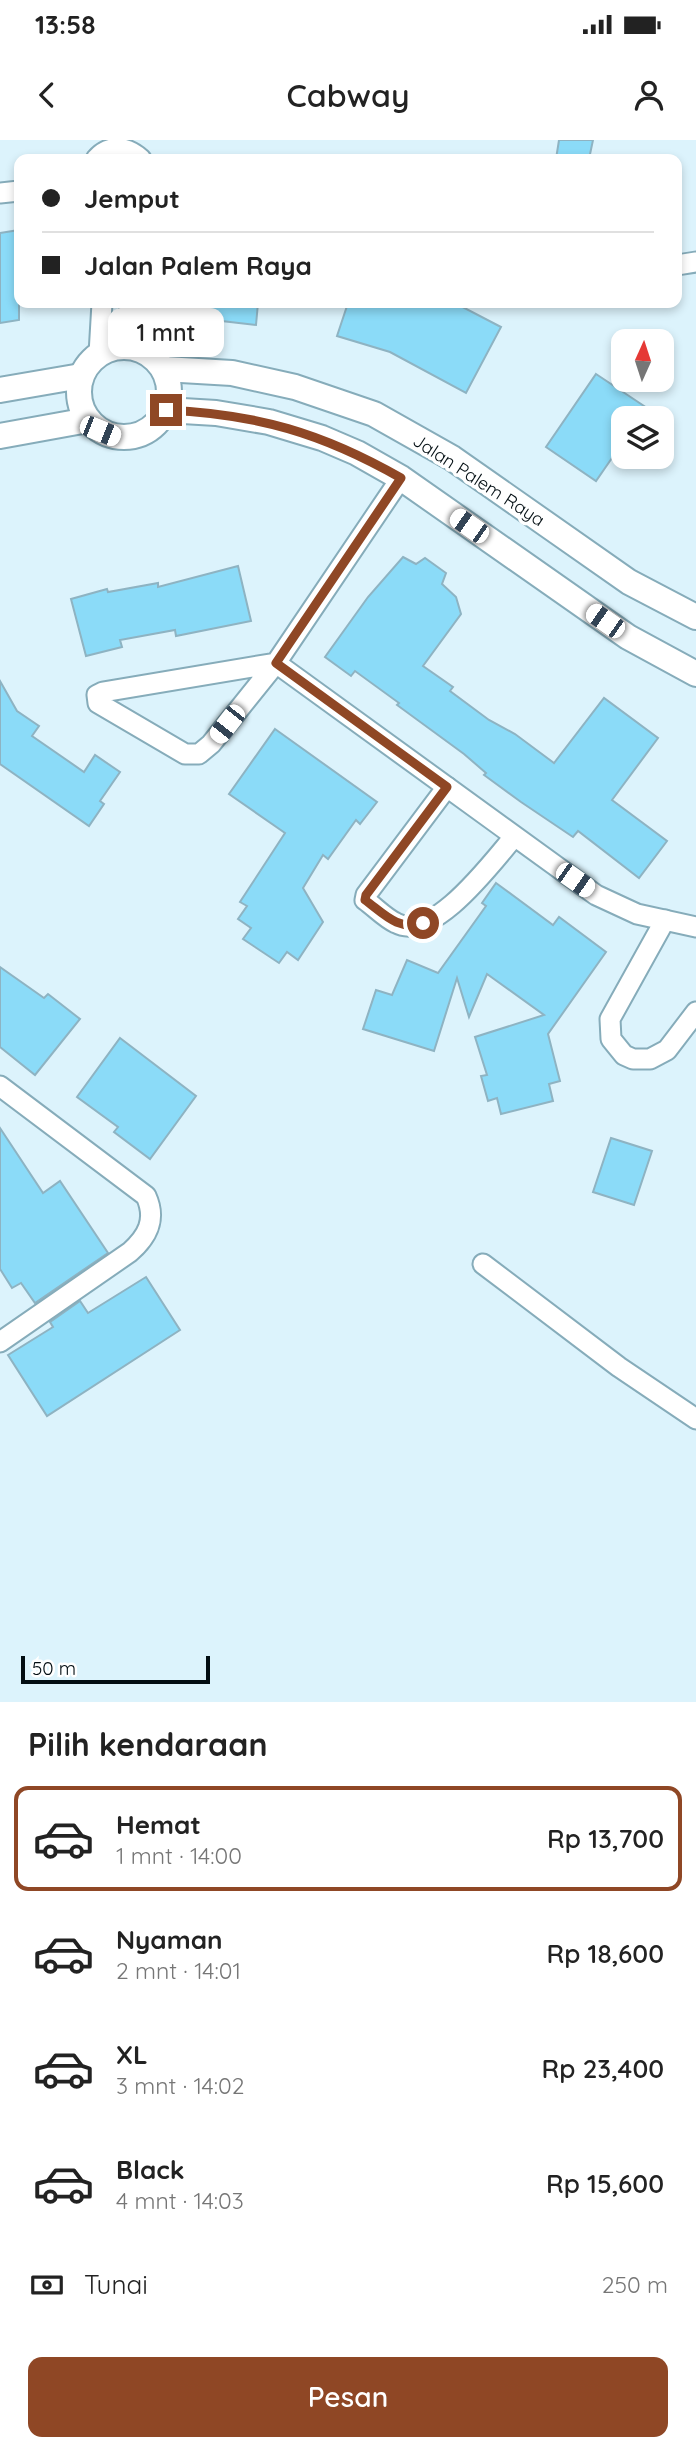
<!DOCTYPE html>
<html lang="id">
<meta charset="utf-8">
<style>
body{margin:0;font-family:Quicksand,sans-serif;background:#f6f6f6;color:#222;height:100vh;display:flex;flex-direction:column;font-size:26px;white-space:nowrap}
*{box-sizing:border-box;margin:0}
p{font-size:23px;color:#767676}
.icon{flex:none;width:38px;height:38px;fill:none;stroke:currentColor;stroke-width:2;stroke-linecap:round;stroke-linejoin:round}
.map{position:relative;height:1562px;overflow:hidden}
.details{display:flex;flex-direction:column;background:#fff;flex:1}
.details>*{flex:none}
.hud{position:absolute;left:14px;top:14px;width:668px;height:154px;border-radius:14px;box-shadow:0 4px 10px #0003;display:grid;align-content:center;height:154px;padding:0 28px;background:#fff}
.needle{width:46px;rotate:3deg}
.buttons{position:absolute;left:611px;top:189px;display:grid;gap:14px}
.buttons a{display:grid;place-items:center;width:63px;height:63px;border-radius:14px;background:#fff;box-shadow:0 4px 10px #0003;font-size:35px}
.scale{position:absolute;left:21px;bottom:18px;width:189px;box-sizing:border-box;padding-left:7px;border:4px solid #020d12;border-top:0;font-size:19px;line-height:24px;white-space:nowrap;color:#020d12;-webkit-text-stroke:5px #fff;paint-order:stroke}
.end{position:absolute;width:32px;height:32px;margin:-16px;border:9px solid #8f4725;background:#fff;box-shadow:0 0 0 4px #fff}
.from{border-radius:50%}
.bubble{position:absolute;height:49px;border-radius:14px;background:#fff;box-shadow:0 4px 10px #0003;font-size:23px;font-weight:600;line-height:49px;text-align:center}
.car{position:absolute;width:21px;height:42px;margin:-21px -10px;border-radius:9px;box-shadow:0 0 5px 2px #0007;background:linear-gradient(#fff 24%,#345 0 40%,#fff 0 76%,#345 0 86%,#fff 0)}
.hud b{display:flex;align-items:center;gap:24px;height:66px;font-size:26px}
.hud b+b{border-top:2px solid #e0e0e0}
.hud i{width:18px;height:18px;background:#222}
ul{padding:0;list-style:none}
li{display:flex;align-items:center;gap:21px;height:105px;margin:0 14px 10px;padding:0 14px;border:4px solid transparent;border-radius:14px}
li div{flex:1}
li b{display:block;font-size:26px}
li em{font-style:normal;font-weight:600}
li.active{border-color:#8f4725}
li>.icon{width:63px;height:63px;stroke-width:1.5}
h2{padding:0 28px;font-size:32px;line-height:84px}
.pay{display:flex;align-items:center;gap:18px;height:77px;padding:0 28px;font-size:26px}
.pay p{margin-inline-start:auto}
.primary-button{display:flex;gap:14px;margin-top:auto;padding:14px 28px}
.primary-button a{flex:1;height:80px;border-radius:14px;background:#8f4725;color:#fff;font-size:28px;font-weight:600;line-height:80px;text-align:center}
.status{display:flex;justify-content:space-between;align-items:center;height:49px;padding:0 35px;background:#fff;direction:ltr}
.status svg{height:19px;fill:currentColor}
header{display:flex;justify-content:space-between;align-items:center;height:91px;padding:0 28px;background:#fff;font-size:32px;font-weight:600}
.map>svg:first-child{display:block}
.building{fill:#8bdbf8;stroke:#8eb3c2;stroke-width:2}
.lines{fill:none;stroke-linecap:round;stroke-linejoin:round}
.minor-casing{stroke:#86acba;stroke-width:23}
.tertiary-casing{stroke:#86acba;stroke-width:28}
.minor{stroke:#fff;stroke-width:19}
.tertiary{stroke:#fff;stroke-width:24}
.route{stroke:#8f4725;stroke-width:9}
.labels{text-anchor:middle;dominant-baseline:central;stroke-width:7;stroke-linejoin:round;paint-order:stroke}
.street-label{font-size:18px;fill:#020d12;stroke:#fff}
</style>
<div class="status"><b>13:58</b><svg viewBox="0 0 49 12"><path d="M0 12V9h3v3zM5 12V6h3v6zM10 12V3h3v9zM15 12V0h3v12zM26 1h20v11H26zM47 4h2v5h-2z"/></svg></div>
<header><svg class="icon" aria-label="back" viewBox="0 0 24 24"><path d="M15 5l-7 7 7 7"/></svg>Cabway<svg class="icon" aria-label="person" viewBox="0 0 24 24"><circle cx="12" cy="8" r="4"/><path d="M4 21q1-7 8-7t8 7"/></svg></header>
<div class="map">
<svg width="696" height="1562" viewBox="0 0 696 1562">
<rect width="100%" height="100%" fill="#dcf3fc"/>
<g class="building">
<path d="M559 0H593L589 19H556Z"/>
<path d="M19 90V180L0 183V93Z"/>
<path d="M179 163H258L256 185 179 176Z"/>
<path d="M348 163H455L501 187 466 253 390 212 337 196Z"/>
<path d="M596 234 662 278H623V302L596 341 546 307Z"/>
<path d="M403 417 416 424 425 418 446 433 442 444 456 457 461 474 423 526 453 547 450 551 489 580 515 594 554 623 604 558 658 598 612 660 667 701 639 738 578 691 573 697 521 662 484 635 486 633 464 614 397 565 399 563 355 531 351 536 325 517 368 457Z"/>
<path d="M238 426 251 481 176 496 175 490 120 500 122 507 86 516 71 459 107 449 108 452 158 443V447Z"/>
<path d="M0 541 17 571 39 586 32 596 84 632 95 615 120 632 100 661 104 664 89 686 0 624Z"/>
<path d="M275 589 377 662 360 684 356 680 328 719 323 715 303 748 323 782 298 820 287 812 279 823 243 799 251 788 238 779 247 766 240 762 285 693 229 654Z"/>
<path d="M496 743 553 785 559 777 606 812 548 894 560 941 549 944 553 961 501 974 497 958 488 961 481 936 487 935 475 897 544 875 487 834 469 877 457 838 434 911 363 889 376 850 392 855 407 820 438 833 486 766 482 763Z"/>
<path d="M0 827 44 858 48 854 80 879 35 935 0 907Z"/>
<path d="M120 898 196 956 150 1019 114 992 118 987 77 957Z"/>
<path d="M0 988 43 1053 60 1041 108 1113 35 1163 21 1143 12 1148 0 1129Z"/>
<path d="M611 998 652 1011 634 1065 593 1052Z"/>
<path d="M146 1137 180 1190 47 1276 8 1215 53 1187 50 1182 80 1161 88 1173Z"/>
</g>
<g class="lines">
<defs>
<g id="minor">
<path d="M96 19C109 4 127 6 141 19"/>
<path d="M0 53 19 51"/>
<path d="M677 125 696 122"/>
<path d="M127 207 130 163"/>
<path d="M99 214 102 163"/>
<path d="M401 338 276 523 211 604 199 614H185L98 563 97 555 103 552 276 523 596 755 637 774 696 787"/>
<path d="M447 647 366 755 365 760C375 767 385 778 396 783 433 803 493 721 514 697"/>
<path d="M665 780 610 879 611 899 624 915 633 919H650L667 910 696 872"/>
<path d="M0 946 146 1056C157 1080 147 1097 130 1112L0 1202"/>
<path d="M483 1124 619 1227 696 1279"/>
</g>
<g id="tertiary">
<circle cx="124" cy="252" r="45"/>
<path d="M164 229 232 233 295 247 374 274 452 318 629 442 696 477"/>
<path d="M0 250 81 236"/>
<path d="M166 270 216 273 269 282 322 298 357 313 401 338 628 497 696 534"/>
<path d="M0 296 88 280"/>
</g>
</defs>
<use href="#minor" class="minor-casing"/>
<use href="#tertiary" class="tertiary-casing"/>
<use href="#minor" class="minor"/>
<use href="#tertiary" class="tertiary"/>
</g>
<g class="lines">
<path class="route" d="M166 270C257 274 322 293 401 338L276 523 447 647 366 755 365 760C384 774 398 791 423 783"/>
</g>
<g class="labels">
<g class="street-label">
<text transform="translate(479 340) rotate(33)">Jalan Palem Raya</text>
</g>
</g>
</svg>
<div class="buttons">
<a><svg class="needle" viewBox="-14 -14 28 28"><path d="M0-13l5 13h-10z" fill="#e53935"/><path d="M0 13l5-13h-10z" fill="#767676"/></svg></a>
<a><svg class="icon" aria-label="layers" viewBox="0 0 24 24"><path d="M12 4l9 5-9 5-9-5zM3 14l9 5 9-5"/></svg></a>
</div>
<div class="scale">50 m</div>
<i class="end from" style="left:423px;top:783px"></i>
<i class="end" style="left:166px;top:270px"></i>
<div class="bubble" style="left:108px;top:168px;width:116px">1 mnt</div>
<i class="car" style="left:100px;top:291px;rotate:112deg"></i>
<i class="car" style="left:469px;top:386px;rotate:305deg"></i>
<i class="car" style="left:605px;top:481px;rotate:305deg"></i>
<i class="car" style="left:227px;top:584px;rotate:218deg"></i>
<i class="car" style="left:575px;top:740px;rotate:125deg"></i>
<div class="hud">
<b><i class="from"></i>Jemput</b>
<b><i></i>Jalan Palem Raya</b>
</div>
</div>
<section class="details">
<h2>Pilih kendaraan</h2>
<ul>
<li class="active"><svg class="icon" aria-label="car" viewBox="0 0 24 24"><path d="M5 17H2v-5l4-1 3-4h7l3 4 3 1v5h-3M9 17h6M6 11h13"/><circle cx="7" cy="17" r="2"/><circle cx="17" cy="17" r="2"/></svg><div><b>Hemat</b><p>1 mnt · 14:00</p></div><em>Rp 13,700</em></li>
<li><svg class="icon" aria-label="car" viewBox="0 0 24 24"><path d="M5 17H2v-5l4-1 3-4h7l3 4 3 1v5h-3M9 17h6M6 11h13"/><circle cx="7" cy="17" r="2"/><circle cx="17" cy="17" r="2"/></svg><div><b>Nyaman</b><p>2 mnt · 14:01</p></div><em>Rp 18,600</em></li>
<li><svg class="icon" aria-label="car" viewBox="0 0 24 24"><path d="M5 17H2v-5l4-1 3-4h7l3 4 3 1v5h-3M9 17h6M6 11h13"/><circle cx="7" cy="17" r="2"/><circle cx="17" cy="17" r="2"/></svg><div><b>XL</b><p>3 mnt · 14:02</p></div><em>Rp 23,400</em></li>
<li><svg class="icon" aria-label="car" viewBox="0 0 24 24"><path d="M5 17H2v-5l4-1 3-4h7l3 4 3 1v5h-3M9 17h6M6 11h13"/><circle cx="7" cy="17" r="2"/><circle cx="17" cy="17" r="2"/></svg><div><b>Black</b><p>4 mnt · 14:03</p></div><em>Rp 15,600</em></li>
</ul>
<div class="pay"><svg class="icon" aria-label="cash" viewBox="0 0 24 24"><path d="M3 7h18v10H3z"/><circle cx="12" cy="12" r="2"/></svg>Tunai<p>250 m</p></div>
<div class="primary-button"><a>Pesan</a></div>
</section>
